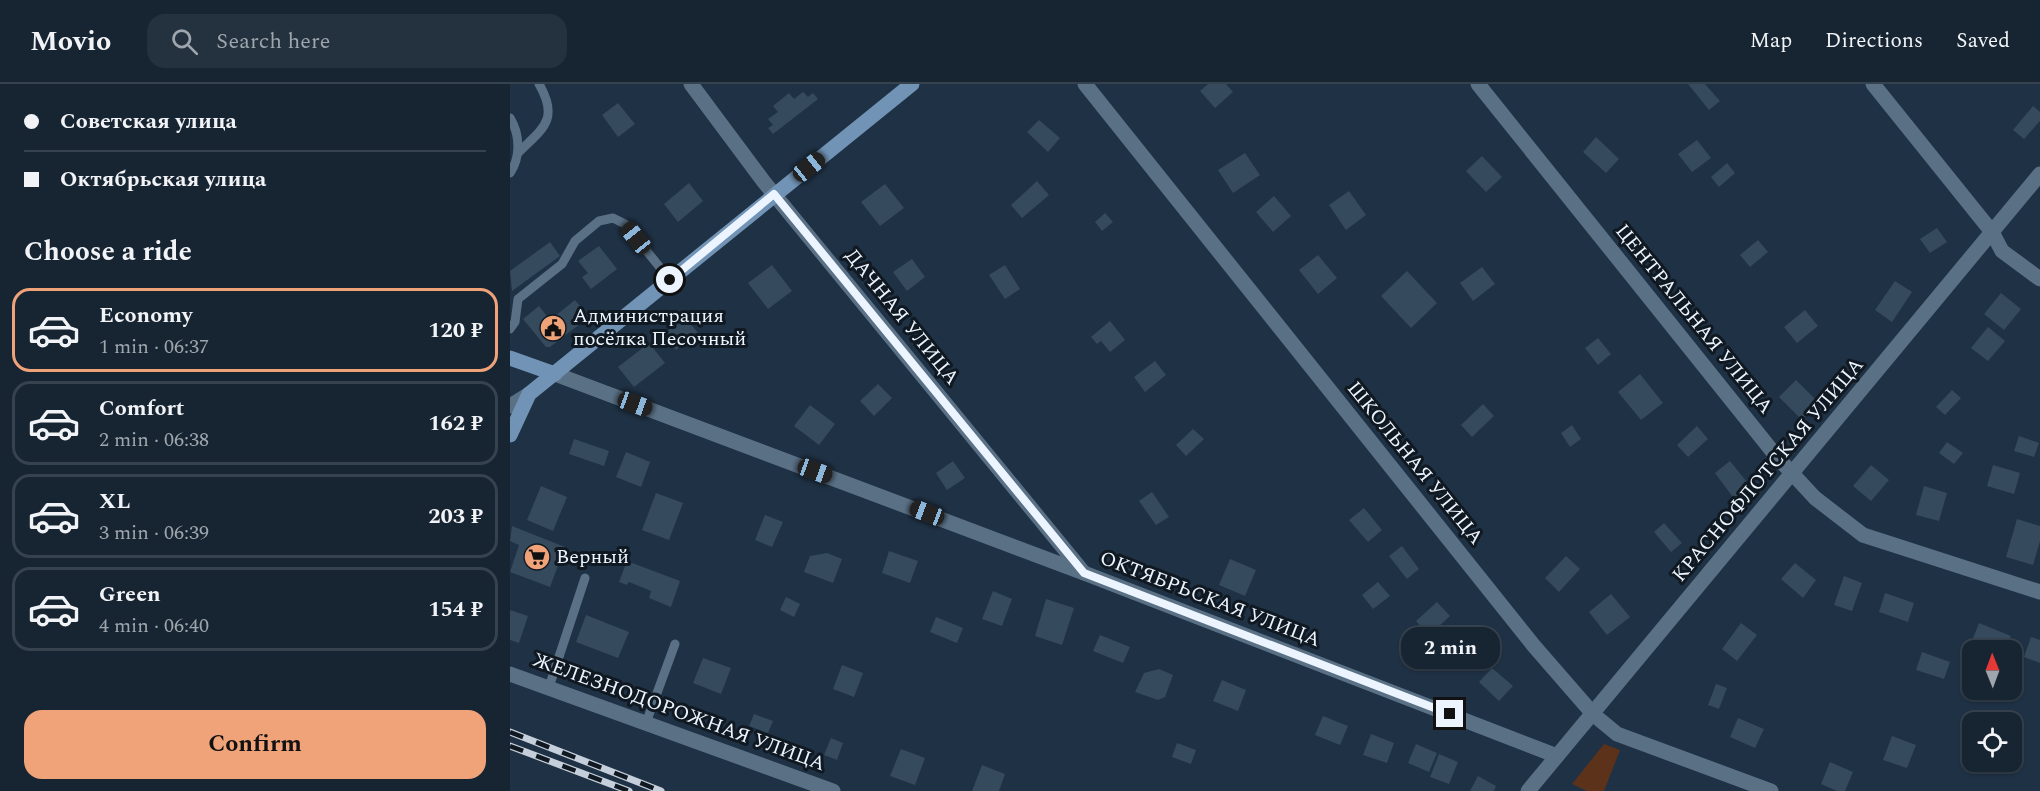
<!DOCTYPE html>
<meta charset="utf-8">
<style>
body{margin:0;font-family:Spectral,serif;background:#24313f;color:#f1f3f6;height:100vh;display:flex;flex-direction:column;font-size:22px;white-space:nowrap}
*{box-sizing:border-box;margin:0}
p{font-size:20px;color:#9ea5ac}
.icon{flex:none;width:33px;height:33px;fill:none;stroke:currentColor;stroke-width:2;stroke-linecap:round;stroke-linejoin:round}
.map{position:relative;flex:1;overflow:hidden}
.sheet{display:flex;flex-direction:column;background:#172533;width:510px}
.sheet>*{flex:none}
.banner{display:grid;align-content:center;height:132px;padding:0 24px;background:#172533}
.needle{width:39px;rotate:359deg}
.tools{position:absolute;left:1452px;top:556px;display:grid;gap:12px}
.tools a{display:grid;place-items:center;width:60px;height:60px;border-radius:12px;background:#172533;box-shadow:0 2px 4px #0004,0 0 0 2px #36424e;font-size:30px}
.end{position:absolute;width:27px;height:27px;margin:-14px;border:8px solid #ecf5ff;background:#111;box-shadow:0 0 0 3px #111}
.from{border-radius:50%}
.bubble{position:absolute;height:42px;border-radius:18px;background:#172533;box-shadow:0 2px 4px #0004,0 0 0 2px #36424e;font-size:20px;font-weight:700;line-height:42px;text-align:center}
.car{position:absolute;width:18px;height:36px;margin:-18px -9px;border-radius:8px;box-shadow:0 0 4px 2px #0007;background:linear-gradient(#222 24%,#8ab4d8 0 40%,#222 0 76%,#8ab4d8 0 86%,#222 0)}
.banner b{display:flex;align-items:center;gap:21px;height:57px;font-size:22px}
.banner b+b{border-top:2px solid #36424e}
.banner i{width:15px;height:15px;background:#f1f3f6}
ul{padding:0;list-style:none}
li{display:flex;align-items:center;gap:18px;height:84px;margin:0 12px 9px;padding:0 12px;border:3px solid #36424e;border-radius:18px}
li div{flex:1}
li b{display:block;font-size:22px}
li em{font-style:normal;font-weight:700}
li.active{border-color:#f0a279}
li>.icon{width:54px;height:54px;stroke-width:1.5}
h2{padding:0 24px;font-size:27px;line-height:72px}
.cta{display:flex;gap:12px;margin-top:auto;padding:12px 24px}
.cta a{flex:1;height:69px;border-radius:18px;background:#f0a279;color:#111;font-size:24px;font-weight:700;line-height:69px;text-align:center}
header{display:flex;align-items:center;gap:36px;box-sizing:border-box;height:84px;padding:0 30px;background:#172533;border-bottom:2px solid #36424e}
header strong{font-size:28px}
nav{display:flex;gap:33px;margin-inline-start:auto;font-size:21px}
.search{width:420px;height:54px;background:#24313f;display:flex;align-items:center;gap:15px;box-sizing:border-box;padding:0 21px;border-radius:18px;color:#9ea5ac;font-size:22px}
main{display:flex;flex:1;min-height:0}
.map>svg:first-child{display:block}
.green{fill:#5c321b}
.building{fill:#364a5d}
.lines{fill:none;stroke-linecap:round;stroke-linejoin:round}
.lane{stroke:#5a7085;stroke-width:9}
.street{stroke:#5a7085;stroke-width:15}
.secondary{stroke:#7193b5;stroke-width:15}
.rail-casing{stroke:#c5cfdb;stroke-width:7}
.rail{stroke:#101921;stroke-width:4.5;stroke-dasharray:14;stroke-linecap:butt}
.route{stroke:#ecf5ff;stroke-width:8}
.labels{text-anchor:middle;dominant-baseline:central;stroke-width:6;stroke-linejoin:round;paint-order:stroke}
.poi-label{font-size:20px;fill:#ecf5ff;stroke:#101921;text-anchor:start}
.street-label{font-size:20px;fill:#ecf5ff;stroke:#101921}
</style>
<header>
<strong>Movio</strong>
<div class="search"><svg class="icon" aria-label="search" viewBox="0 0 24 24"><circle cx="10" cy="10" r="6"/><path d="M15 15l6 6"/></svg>Search here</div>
<nav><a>Map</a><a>Directions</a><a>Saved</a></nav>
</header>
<main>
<section class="sheet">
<div class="banner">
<b><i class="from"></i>Советская улица</b>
<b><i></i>Октябрьская улица</b>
</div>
<h2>Choose a ride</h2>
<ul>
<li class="active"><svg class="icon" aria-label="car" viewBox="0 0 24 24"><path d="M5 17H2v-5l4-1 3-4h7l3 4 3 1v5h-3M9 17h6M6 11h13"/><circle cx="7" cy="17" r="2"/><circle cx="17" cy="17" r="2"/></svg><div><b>Economy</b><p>1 min · 06:37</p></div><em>120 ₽</em></li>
<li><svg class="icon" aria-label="car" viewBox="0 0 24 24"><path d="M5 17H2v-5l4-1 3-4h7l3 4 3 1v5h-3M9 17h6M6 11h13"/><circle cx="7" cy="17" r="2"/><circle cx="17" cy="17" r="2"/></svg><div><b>Comfort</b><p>2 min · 06:38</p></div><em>162 ₽</em></li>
<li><svg class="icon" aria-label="car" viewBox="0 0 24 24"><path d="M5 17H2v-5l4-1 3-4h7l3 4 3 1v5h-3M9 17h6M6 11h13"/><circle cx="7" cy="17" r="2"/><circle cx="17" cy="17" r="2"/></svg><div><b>XL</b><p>3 min · 06:39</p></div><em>203 ₽</em></li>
<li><svg class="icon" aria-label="car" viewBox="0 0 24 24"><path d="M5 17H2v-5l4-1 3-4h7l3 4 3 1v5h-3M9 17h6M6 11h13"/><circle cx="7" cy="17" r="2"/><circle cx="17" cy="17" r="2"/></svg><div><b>Green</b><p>4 min · 06:40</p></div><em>154 ₽</em></li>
</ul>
<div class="cta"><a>Confirm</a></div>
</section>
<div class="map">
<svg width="1530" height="707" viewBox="0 0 1530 707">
<rect width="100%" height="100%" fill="#1f3144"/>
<path class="green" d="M1094 660 1110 666 1094 707H1077L1062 700Z"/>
<g class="building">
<path d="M698 0H716L723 8 705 24 690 7Z"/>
<path d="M1178 0H1195L1210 17 1199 26Z"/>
<path d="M293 8 298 13 303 9 308 15 263 50 258 44 263 41 258 35 268 28 263 22 279 9 284 15Z"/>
<path d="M108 19 125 40 108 53 92 31Z"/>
<path d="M1523 22 1530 28V37L1514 55 1503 46Z"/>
<path d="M529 36 550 54 538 68 517 48Z"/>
<path d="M1086 53 1109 75 1096 89 1073 68Z"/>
<path d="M1187 56 1201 74 1182 88 1168 70Z"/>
<path d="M735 69 750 91 723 109 708 86Z"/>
<path d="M972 72 992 93 976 108 956 87Z"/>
<path d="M1217 79 1225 89 1209 103 1201 93Z"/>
<path d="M527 97 539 111 512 134 501 121Z"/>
<path d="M179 99 193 117 168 138 154 120Z"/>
<path d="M375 100 394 124 370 142 351 118Z"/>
<path d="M839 107 856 131 836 146 819 121Z"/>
<path d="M764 112 781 132 763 148 746 128Z"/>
<path d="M595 129 603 138 592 147 585 138Z"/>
<path d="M1427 144 1437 158 1420 169 1410 155Z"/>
<path d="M1248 156 1258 168 1240 183 1230 171Z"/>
<path d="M40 158 50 172 2 207 0 187Z"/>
<path d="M89 162 107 185 81 205 72 193 78 189 68 177Z"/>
<path d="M808 171 827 194 808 210 789 186Z"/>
<path d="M402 175 415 193 397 207 383 188Z"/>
<path d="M262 181 282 207 258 225 238 199Z"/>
<path d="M495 181 510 205 495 215 479 191Z"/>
<path d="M972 183 985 200 963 217 950 199Z"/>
<path d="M897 187 927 219 901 244 871 212Z"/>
<path d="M1385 197 1402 208 1382 238 1365 226Z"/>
<path d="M1491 209 1511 225 1494 246 1474 230Z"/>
<path d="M65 216 79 233 40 263H36L13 235 29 222 40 236Z"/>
<path d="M1295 226 1308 242 1287 259 1274 243Z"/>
<path d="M175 233 188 249 166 266 153 250Z"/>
<path d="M600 237 615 256 600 268 591 257 587 260 581 253Z"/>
<path d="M1478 243 1495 257 1478 277 1461 264Z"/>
<path d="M1088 254 1101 270 1088 281 1075 264Z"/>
<path d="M139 259 155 279 124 303 108 283Z"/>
<path d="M645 277 656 291 635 308 624 293Z"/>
<path d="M1130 290 1153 319 1131 336 1108 308Z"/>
<path d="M1286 296 1309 319 1292 336 1269 313Z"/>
<path d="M368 300 382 314 364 332 350 317Z"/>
<path d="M1442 306 1451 314 1435 331 1426 323Z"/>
<path d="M973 320 984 332 962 353 951 341Z"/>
<path d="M300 321 325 340 309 361 284 342Z"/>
<path d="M1062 341 1071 355 1060 363 1051 349Z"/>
<path d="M1187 342 1198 355 1178 373 1167 361Z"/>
<path d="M683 345 694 355 676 372 666 361Z"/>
<path d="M1509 352 1529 359 1524 373 1504 367Z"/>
<path d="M64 355 99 367 94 382 59 370Z"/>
<path d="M1437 358 1453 369 1444 380 1429 369Z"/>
<path d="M116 368 140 378 131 403 106 393Z"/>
<path d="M443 377 455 394 437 406 426 389Z"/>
<path d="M1220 377 1241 403 1225 416 1205 389Z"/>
<path d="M1361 381 1379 396 1361 417 1343 402Z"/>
<path d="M1483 381 1510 389 1504 410 1477 402Z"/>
<path d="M31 402 57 413 43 447 17 436Z"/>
<path d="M1414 402 1437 409 1429 437 1406 431Z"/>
<path d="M642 408 659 433 646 441 629 417Z"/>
<path d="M146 409 173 419 159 456 132 446Z"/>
<path d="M854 424 872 446 858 458 839 436Z"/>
<path d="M255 431 273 438 262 463 245 456Z"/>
<path d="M1507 435 1530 442V457L1523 481 1496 473Z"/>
<path d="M1154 439 1172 459 1161 468 1144 448Z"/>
<path d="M2 442 55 463 40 503 0 488 9 461 0 457Z"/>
<path d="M892 462 909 485 897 495 879 472Z"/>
<path d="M379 467 408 477 400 499 372 489Z"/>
<path d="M317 469 332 475 323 499 294 488 300 472Z"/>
<path d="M1056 472 1070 485 1049 508 1035 494Z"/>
<path d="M720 475 746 486 735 512 709 501Z"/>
<path d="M117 477 170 497 161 523 139 514 141 507 119 498 117 501 109 498Z"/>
<path d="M1285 479 1306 496 1293 514 1271 495Z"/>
<path d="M1334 492 1352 499 1342 527 1324 521Z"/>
<path d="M868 498 880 512 863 525 852 511Z"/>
<path d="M483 507 502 515 492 542 472 535Z"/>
<path d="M1375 509 1404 519 1398 538 1369 528Z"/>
<path d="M1101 510 1120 533 1097 551 1079 528Z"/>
<path d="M276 513 290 520 284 533 270 526Z"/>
<path d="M536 515 564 524 552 561 525 552Z"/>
<path d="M927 518 940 532 919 551 906 537Z"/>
<path d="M0 526 18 532 9 559 0 556Z"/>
<path d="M76 531 119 548 108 574 66 558Z"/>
<path d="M426 533 453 544 447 559 420 548Z"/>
<path d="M1231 539 1247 551 1227 577 1212 565Z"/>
<path d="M1469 539 1501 552 1496 567H1487L1462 557Z"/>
<path d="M590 551 620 563 613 579 583 567Z"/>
<path d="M1521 553 1530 556V579L1514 573Z"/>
<path d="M1412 568 1440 578 1434 595 1406 586Z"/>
<path d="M193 574 221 584 211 610 183 599Z"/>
<path d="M332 581 353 589 344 613 323 605Z"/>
<path d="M982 584 1003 602 989 617 969 598Z"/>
<path d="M649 585 663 591 655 613 648 616 625 608 634 589Z"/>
<path d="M712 596 736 606 728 627 703 617Z"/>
<path d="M1206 600 1217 604 1209 625 1198 621Z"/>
<path d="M244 630 263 637 258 649 239 642Z"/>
<path d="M813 632 838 642 830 661 805 651Z"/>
<path d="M1228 634 1254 645 1245 664 1220 653Z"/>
<path d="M861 650 884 659 877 679 853 671Z"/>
<path d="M1382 652 1406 661 1397 684 1373 676Z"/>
<path d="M321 654 333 659 327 676 314 671Z"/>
<path d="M667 659 686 666 681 680 662 673Z"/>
<path d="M906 660 927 669 919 688 898 679Z"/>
<path d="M391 665 415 674 405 701 380 692Z"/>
<path d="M929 670 948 678 939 700 920 693Z"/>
<path d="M1320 678 1343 688 1335 707H1327L1311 700Z"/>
<path d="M472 681 495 690 489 707H462Z"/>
<path d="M968 692 986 702 984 707H960Z"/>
</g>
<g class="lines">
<g class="lane">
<path d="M0 34C10 50 11 73 0 89"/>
<path d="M8 69C32 45 50 36 29 0"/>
<path d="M0 245 5 238 8 215 52 180 65 157 89 137 103 134 115 140 160 196"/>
<path d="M39 603 75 494"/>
<path d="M136 639 165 560"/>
</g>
<g class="street">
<path d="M181 0 254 98 574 489"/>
<path d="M575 0 1024 562 1084 631 1107 650 1261 707"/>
<path d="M968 0 1267 373 1305 414 1353 451 1530 508"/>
<path d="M1363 0 1482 148 1492 167 1530 195"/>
<path d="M45 290 574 489 1047 672"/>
<path d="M0 322 19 310"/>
<path d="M0 590 323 707"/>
<path d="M1018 707 1530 90"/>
</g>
<g class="secondary">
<path d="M0 274 45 290"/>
<path d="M0 351 19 310 402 0"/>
</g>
<defs>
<g id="rail">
<path d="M0 648 151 707"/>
<path d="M0 662 119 707"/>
</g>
</defs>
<use href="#rail" class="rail-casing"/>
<use href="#rail" class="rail"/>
</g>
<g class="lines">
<path class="route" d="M160 196 264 110 574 489 940 630"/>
</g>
<defs>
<symbol id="civic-disc" viewBox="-11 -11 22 22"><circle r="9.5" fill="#f0a279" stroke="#101921"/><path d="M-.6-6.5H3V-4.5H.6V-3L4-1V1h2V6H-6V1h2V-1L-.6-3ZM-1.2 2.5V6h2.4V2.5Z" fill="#111"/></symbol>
<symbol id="supermarket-disc" viewBox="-11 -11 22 22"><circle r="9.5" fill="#f0a279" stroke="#101921"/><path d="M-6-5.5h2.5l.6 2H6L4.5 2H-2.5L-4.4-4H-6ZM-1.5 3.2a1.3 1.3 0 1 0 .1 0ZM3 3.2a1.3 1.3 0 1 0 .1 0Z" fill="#111"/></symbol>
</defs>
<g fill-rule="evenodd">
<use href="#civic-disc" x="28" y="229" width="30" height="30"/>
<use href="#supermarket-disc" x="12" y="458" width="30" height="30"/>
</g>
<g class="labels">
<g class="poi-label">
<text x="63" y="232">Администрация<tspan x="63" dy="23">посёлка Песочный</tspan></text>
<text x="46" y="473">Верный</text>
</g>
<g class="street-label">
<text transform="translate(392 233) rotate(51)">ДАЧНАЯ УЛИЦА</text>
<text transform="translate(1184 235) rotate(51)">ЦЕНТРАЛЬНАЯ УЛИЦА</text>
<text transform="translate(905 379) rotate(51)">ШКОЛЬНАЯ УЛИЦА</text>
<text transform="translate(1258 386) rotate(-50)">КРАСНОФЛОТСКАЯ УЛИЦА</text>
<text transform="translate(700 515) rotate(21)">ОКТЯБРЬСКАЯ УЛИЦА</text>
<text transform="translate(169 628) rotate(20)">ЖЕЛЕЗНОДОРОЖНАЯ УЛИЦА</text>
</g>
</g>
</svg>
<div class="tools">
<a><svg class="needle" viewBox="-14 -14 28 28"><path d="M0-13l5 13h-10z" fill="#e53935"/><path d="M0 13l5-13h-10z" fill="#9ea5ac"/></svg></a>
<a><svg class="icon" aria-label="locate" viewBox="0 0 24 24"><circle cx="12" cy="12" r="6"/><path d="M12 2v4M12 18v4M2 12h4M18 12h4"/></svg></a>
</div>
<i class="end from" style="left:160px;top:196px"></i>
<i class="end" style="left:940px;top:630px"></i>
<div class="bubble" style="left:891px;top:543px;width:99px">2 min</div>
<i class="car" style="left:299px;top:83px;rotate:51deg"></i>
<i class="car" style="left:126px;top:154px;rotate:321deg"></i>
<i class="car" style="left:125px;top:320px;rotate:110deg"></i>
<i class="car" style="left:305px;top:387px;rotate:110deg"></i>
<i class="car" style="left:417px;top:429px;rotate:291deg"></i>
</div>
</main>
